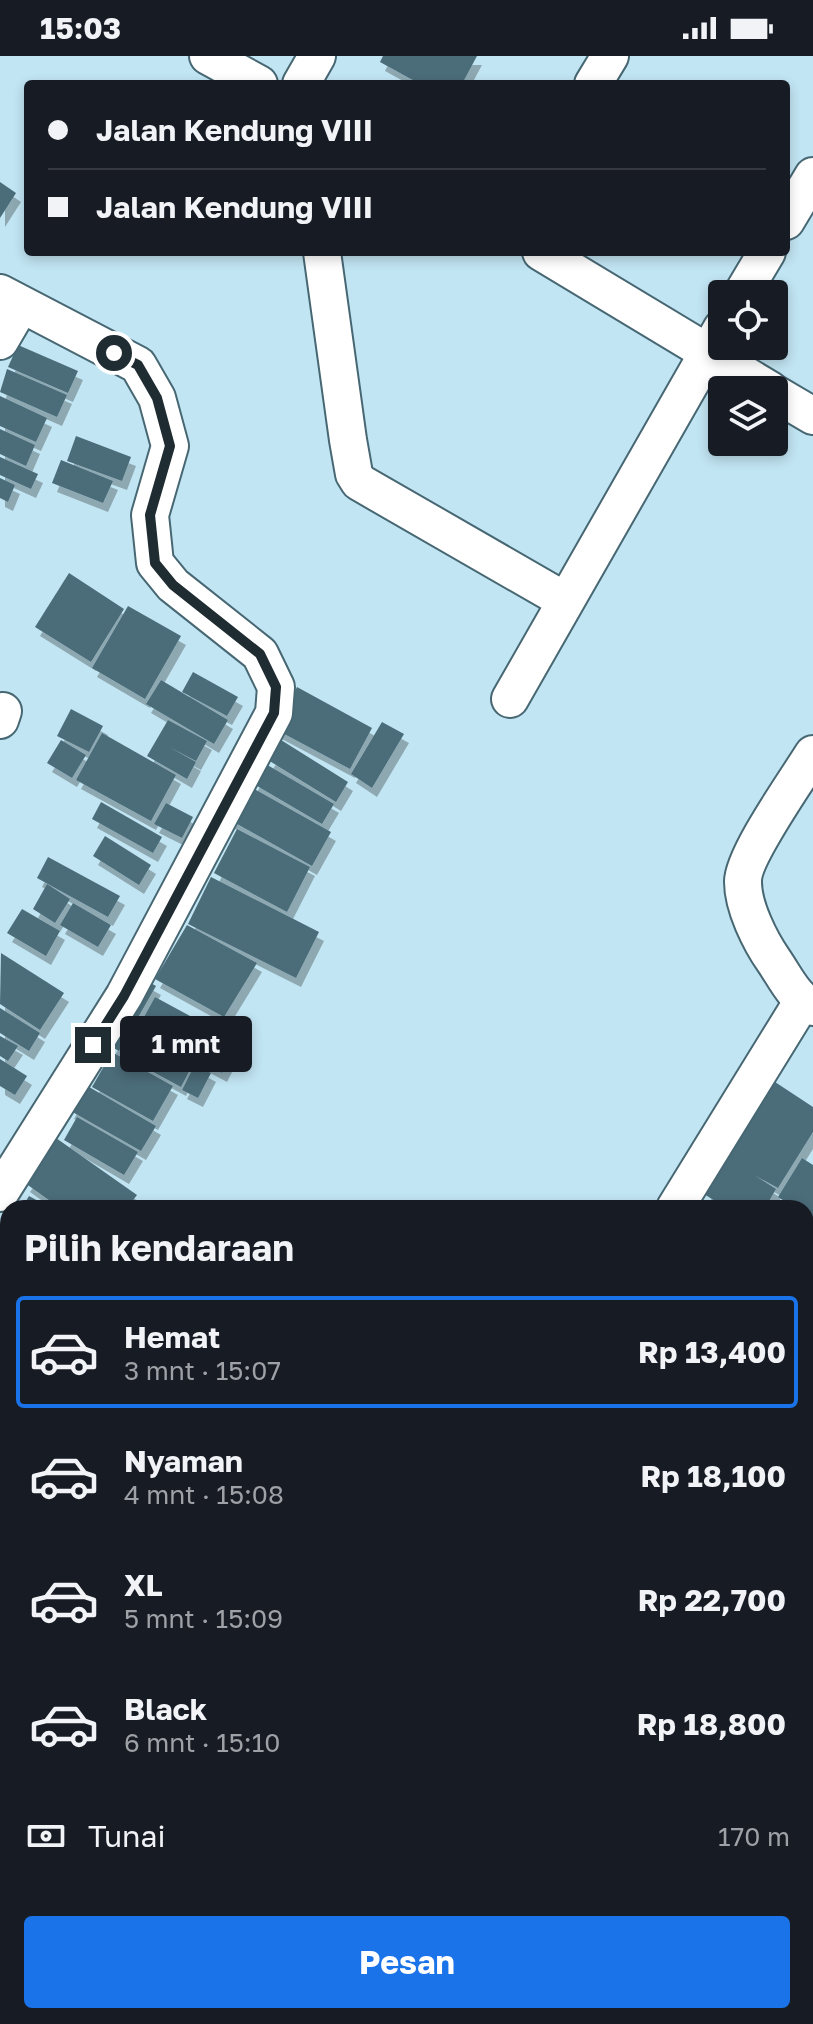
<!DOCTYPE html>
<html lang="id">
<meta charset="utf-8">
<style>
body{margin:0;font-family:"Golos Text",sans-serif;background:#20242c;color:#f1f3f6;height:100vh;display:flex;flex-direction:column;font-size:30px;white-space:nowrap}
*{box-sizing:border-box;margin:0}
p{font-size:26px;color:#9ea1a6}
.icon{flex:none;width:44px;height:44px;fill:none;stroke:currentColor;stroke-width:2;stroke-linecap:round;stroke-linejoin:round}
.map{position:relative;flex:1;overflow:hidden}
.details{position:absolute;left:0px;top:1144px;width:814px;height:824px;display:flex;flex-direction:column;background:#171b24;border-radius:24px 24px 0 0;box-shadow:0 4px 12px #0003}
.details>*{flex:none}
.top-card{position:absolute;left:24px;top:24px;width:766px;height:176px;border-radius:8px;box-shadow:0 4px 12px #0003;display:grid;align-content:center;height:176px;padding:0 24px;background:#171b24}
.buttons{position:absolute;left:708px;top:224px;display:grid;gap:16px}
.buttons a{display:grid;place-items:center;width:80px;height:80px;border-radius:8px;background:#171b24;box-shadow:0 4px 12px #0003;font-size:40px}
.end{position:absolute;width:36px;height:36px;margin:-18px;border:10px solid #1f2c32;background:#fff;box-shadow:0 0 0 4px #fff}
.from{border-radius:50%}
.bubble{position:absolute;height:56px;border-radius:8px;background:#171b24;box-shadow:0 4px 12px #0003;font-size:26px;font-weight:700;line-height:56px;text-align:center}
.top-card b{display:flex;align-items:center;gap:28px;height:76px;font-size:30px}
.top-card b+b{border-top:2px solid #363941}
.top-card i{width:20px;height:20px;background:#f1f3f6}
ul{padding:0;list-style:none}
li{display:flex;align-items:center;gap:24px;height:112px;margin:0 16px 12px;padding:0 8px;border:4px solid transparent;border-radius:8px}
li div{flex:1}
li b{display:block;font-size:30px}
li em{font-style:normal;font-weight:700}
li.current{border-color:#1a73e8}
li>.icon{width:72px;height:72px;stroke-width:1.5}
h2{padding:0 24px;font-size:36px;line-height:96px}
.pay{display:flex;align-items:center;gap:20px;height:88px;padding:0 24px;font-size:30px}
.pay p{margin-inline-start:auto}
.action{display:flex;gap:16px;margin-top:auto;padding:16px 24px}
.action a{flex:1;height:92px;border-radius:8px;background:#1a73e8;color:#fff;font-size:32px;font-weight:700;line-height:92px;text-align:center}
.status{display:flex;justify-content:space-between;align-items:center;height:56px;padding:0 40px;background:#171b24;direction:ltr}
.status svg{height:22px;fill:currentColor}
.map>svg:first-child{display:block}
.building{fill:#4c6c79;filter:url(#shadow)}
.lines{fill:none;stroke-linecap:round;stroke-linejoin:round}
.minor-casing{stroke:#476773;stroke-width:40}
.secondary-casing{stroke:#476773;stroke-width:48}
.minor{stroke:#fff;stroke-width:36}
.secondary{stroke:#d9f3fd;stroke-width:44}
.route{stroke:#1f2c32;stroke-width:10}
</style>
<div class="status"><b>15:03</b><svg viewBox="0 0 49 12"><path d="M0 12V9h3v3zM5 12V6h3v6zM10 12V3h3v9zM15 12V0h3v12zM26 1h20v11H26zM47 4h2v5h-2z"/></svg></div>
<div class="map">
<svg width="813" height="1968" viewBox="0 0 813 1968">
<defs>
<filter id="shadow"><feDropShadow dx="5" dy="9" stdDeviation="0" flood-color="#0004"/></filter>
</defs>
<rect width="100%" height="100%" fill="#c2e5f3"/>
<g class="building">
<path d="M383 0H477L462 28H420L380 6Z"/>
<path d="M0 126 16 137 0 162Z"/>
<path d="M18 289 78 315 68 337 8 311Z"/>
<path d="M7 313 67 339 57 361 0 336Z"/>
<path d="M0 340 47 362 36 386 0 370Z"/>
<path d="M0 373 35 389 26 410 0 398Z"/>
<path d="M76 380 131 401 122 425 67 405Z"/>
<path d="M0 401 38 418 31 433 0 419Z"/>
<path d="M61 404 113 425 103 447 52 427Z"/>
<path d="M0 422 15 429 8 446 0 442Z"/>
<path d="M69 517 124 553 91 606 35 571Z"/>
<path d="M128 550 181 580 145 643 92 612Z"/>
<path d="M193 616 238 641 227 660 182 636Z"/>
<path d="M161 624 228 664 214 688 146 648Z"/>
<path d="M297 631 372 672 350 713 275 673Z"/>
<path d="M71 653 103 670 89 696 57 680Z"/>
<path d="M168 664 207 685 196 705 169 691 196 706 187 723 147 700Z"/>
<path d="M382 666 404 678 372 732 351 718Z"/>
<path d="M102 677 176 719 151 765 76 724Z"/>
<path d="M61 684 86 699 72 722 47 707Z"/>
<path d="M281 684 348 726 336 746 268 704Z"/>
<path d="M264 707 334 748 322 768 252 727Z"/>
<path d="M249 730 331 776 312 810 230 764Z"/>
<path d="M101 746 162 781 153 797 92 763Z"/>
<path d="M166 747 193 761 182 782 154 768Z"/>
<path d="M237 773 310 811 287 856 214 817Z"/>
<path d="M105 780 151 809 139 829 93 800Z"/>
<path d="M48 801 120 840 108 861 37 822Z"/>
<path d="M211 821 319 876 296 922 188 868Z"/>
<path d="M47 828 70 843 55 867 33 853Z"/>
<path d="M73 847 111 869 98 891 60 869Z"/>
<path d="M22 853 60 875 46 900 7 877Z"/>
<path d="M187 869 257 907 224 961 155 923Z"/>
<path d="M1 897 64 937 40 974 0 948Z"/>
<path d="M147 925 156 930 119 995 110 990Z"/>
<path d="M155 941 238 986 222 1017 138 972Z"/>
<path d="M0 952 40 977 29 995 0 977Z"/>
<path d="M134 974 194 1006 181 1031 120 998Z"/>
<path d="M0 980 18 990 8 1005 0 1000Z"/>
<path d="M112 996 173 1030 153 1065 92 1031Z"/>
<path d="M0 1003 27 1020 15 1039 0 1030Z"/>
<path d="M195 1008 211 1017 198 1042 182 1034Z"/>
<path d="M775 1026 813 1051V1076L778 1132 754 1119 776 1133 765 1152H726L704 1138Z"/>
<path d="M84 1028 156 1070 141 1095 69 1054Z"/>
<path d="M77 1061 138 1096 124 1119 64 1084Z"/>
<path d="M56 1082 137 1139 127 1152H60L25 1127Z"/>
<path d="M802 1102 813 1109V1164L806 1159V1152H795L778 1141Z"/>
<path d="M29 1140 51 1152H22Z"/>
<path d="M8 1159V1198L0 1193V1173Z"/>
<path d="M806 1163 813 1168V1198L806 1209Z"/>
<path d="M0 1198 8 1202V1232L0 1227Z"/>
<path d="M0 1286 8 1290V1318L0 1314Z"/>
<path d="M806 1385 813 1389V1449L806 1445Z"/>
<path d="M806 1447 813 1451V1500L808 1508Z"/>
</g>
<g class="lines">
<defs>
<g id="minor">
<path d="M208 0 259 28"/>
<path d="M301 28 317 0"/>
<path d="M593 28 610 0"/>
<path d="M786 165 813 120"/>
<path d="M322 196 348 384 354 418 359 426 564 544"/>
<path d="M541 196 770 334"/>
<path d="M0 237 138 309 157 342 170 390 150 459 155 507 173 529 260 598 276 631 274 657 124 940 0 1137"/>
<path d="M742 238 767 196"/>
<path d="M0 285 21 249"/>
<path d="M774 337 813 360"/>
<path d="M510 643 722 272"/>
<path d="M0 664 3 655"/>
<path d="M813 698C797 724 742 801 743 826 743 851 760 885 774 905 785 921 795 943 813 951"/>
<path d="M675 1152 802 946"/>
<path d="M806 1322 813 1310"/>
</g>
<g id="secondary">
<path d="M806 1879 813 1866"/>
<path d="M757 1968 761 1960"/>
</g>
</defs>
<use href="#minor" class="minor-casing"/>
<use href="#secondary" class="secondary-casing"/>
<use href="#minor" class="minor"/>
<use href="#secondary" class="secondary"/>
</g>
<g class="lines">
<path class="route" d="M93 989 124 940 274 657 276 631 260 598 173 529 155 507 150 459 170 390 157 342 138 309 114 297"/>
</g>
</svg>
<div class="buttons">
<a><svg class="icon" aria-label="locate" viewBox="0 0 24 24"><circle cx="12" cy="12" r="6"/><path d="M12 2v4M12 18v4M2 12h4M18 12h4"/></svg></a>
<a><svg class="icon" aria-label="layers" viewBox="0 0 24 24"><path d="M12 4l9 5-9 5-9-5zM3 14l9 5 9-5"/></svg></a>
</div>
<i class="end from" style="left:114px;top:297px"></i>
<i class="end" style="left:93px;top:989px"></i>
<div class="bubble" style="left:120px;top:960px;width:132px">1 mnt</div>
<div class="top-card">
<b><i class="from"></i>Jalan Kendung VIII</b>
<b><i></i>Jalan Kendung VIII</b>
</div>
<section class="details">
<h2>Pilih kendaraan</h2>
<ul>
<li class="current"><svg class="icon" aria-label="car" viewBox="0 0 24 24"><path d="M5 17H2v-5l4-1 3-4h7l3 4 3 1v5h-3M9 17h6M6 11h13"/><circle cx="7" cy="17" r="2"/><circle cx="17" cy="17" r="2"/></svg><div><b>Hemat</b><p>3 mnt · 15:07</p></div><em>Rp 13,400</em></li>
<li><svg class="icon" aria-label="car" viewBox="0 0 24 24"><path d="M5 17H2v-5l4-1 3-4h7l3 4 3 1v5h-3M9 17h6M6 11h13"/><circle cx="7" cy="17" r="2"/><circle cx="17" cy="17" r="2"/></svg><div><b>Nyaman</b><p>4 mnt · 15:08</p></div><em>Rp 18,100</em></li>
<li><svg class="icon" aria-label="car" viewBox="0 0 24 24"><path d="M5 17H2v-5l4-1 3-4h7l3 4 3 1v5h-3M9 17h6M6 11h13"/><circle cx="7" cy="17" r="2"/><circle cx="17" cy="17" r="2"/></svg><div><b>XL</b><p>5 mnt · 15:09</p></div><em>Rp 22,700</em></li>
<li><svg class="icon" aria-label="car" viewBox="0 0 24 24"><path d="M5 17H2v-5l4-1 3-4h7l3 4 3 1v5h-3M9 17h6M6 11h13"/><circle cx="7" cy="17" r="2"/><circle cx="17" cy="17" r="2"/></svg><div><b>Black</b><p>6 mnt · 15:10</p></div><em>Rp 18,800</em></li>
</ul>
<div class="pay"><svg class="icon" aria-label="cash" viewBox="0 0 24 24"><path d="M3 7h18v10H3z"/><circle cx="12" cy="12" r="2"/></svg>Tunai<p>170 m</p></div>
<div class="action"><a>Pesan</a></div>
</section>
</div>
